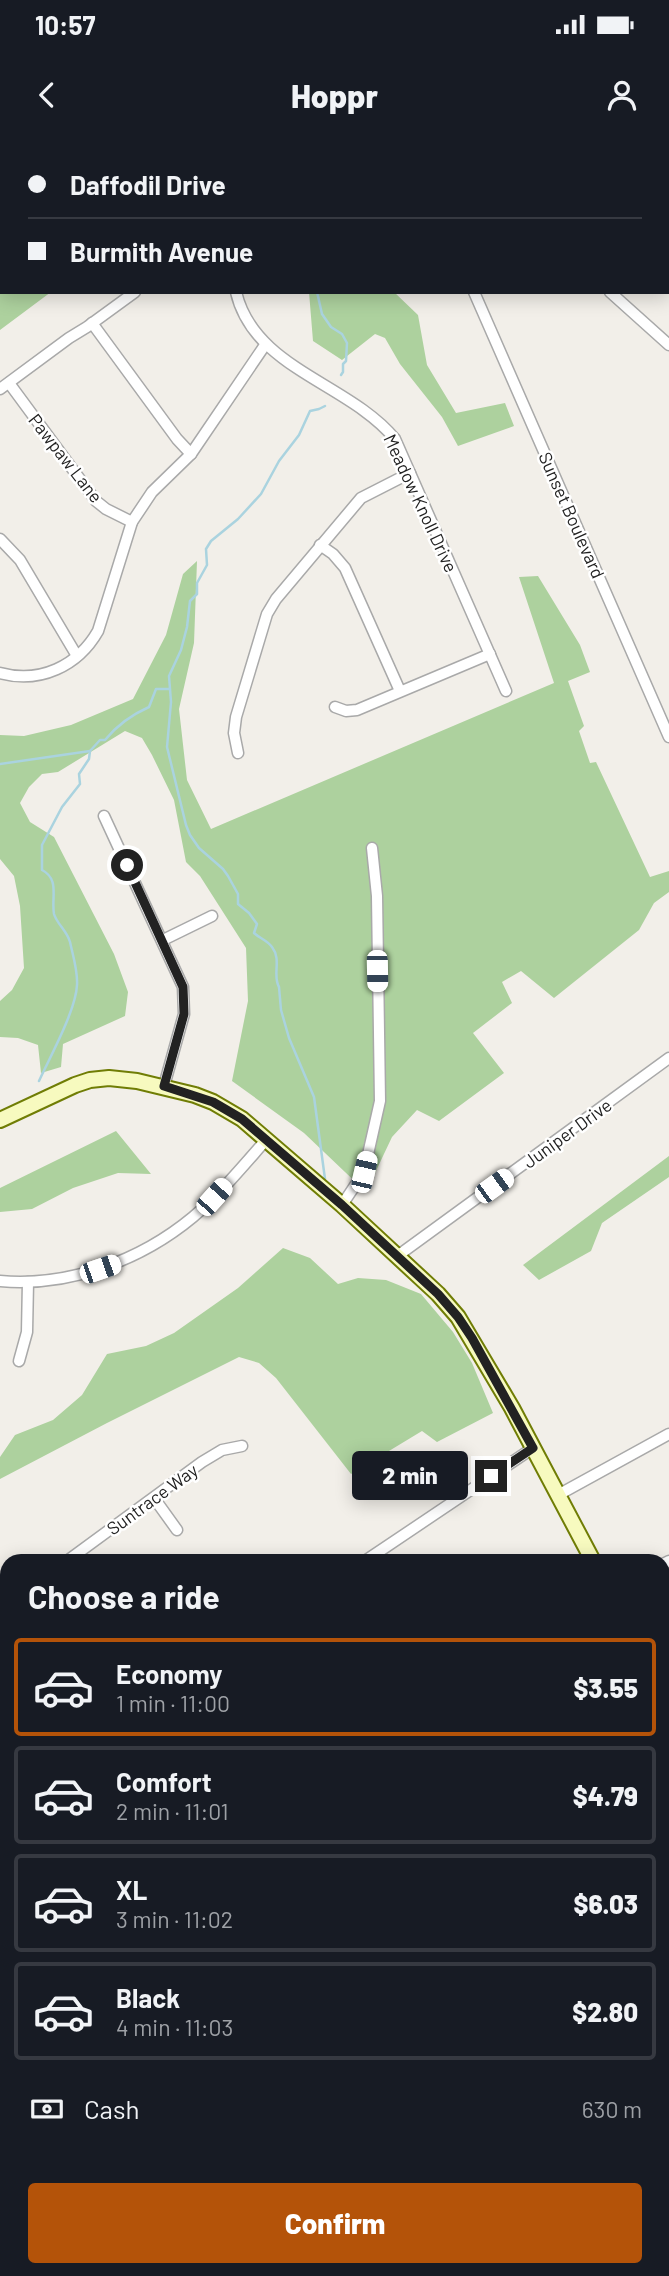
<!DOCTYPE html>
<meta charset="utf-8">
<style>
body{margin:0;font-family:Barlow,sans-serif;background:#20242c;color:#f1f3f6;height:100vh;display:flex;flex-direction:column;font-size:26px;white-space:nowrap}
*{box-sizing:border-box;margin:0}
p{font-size:23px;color:#9ea1a6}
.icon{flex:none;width:38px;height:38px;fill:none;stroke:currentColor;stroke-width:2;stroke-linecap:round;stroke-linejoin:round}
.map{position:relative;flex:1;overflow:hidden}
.drawer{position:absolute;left:0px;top:1414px;width:670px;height:723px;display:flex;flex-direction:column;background:#171b24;border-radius:21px 21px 0 0;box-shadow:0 4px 18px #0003}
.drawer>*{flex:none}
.top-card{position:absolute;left:0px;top:0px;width:670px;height:154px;box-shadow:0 4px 18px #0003;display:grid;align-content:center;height:154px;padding:0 28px;background:#171b24}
.end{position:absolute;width:32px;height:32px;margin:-16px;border:9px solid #222;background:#fff;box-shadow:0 0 0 4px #fff}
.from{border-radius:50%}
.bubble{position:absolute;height:49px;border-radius:7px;background:#171b24;box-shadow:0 4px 18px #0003;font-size:23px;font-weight:800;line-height:49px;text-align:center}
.car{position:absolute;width:21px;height:42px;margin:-21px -10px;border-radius:9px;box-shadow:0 0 5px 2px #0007;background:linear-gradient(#fff 24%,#345 0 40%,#fff 0 76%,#345 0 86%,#fff 0)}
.top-card b{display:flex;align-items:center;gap:24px;height:66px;font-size:26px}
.top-card b+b{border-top:2px solid #363941}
.top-card i{width:18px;height:18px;background:#f1f3f6}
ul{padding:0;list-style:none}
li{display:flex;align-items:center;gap:21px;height:98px;margin:0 14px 10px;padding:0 14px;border:4px solid #363941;border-radius:7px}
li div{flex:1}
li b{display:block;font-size:26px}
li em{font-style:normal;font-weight:800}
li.selected{border-color:#b45309}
li>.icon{width:63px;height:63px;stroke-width:1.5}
h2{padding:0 28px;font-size:32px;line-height:84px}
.pay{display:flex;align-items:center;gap:18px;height:77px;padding:0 28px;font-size:26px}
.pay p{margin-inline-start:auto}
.button{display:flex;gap:14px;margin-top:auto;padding:14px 28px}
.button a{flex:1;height:80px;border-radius:7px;background:#b45309;color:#fff;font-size:28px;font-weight:800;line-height:80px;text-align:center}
.status{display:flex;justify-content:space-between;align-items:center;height:49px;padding:0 35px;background:#171b24;direction:ltr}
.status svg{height:19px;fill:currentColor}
header{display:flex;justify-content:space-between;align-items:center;height:91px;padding:0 28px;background:#171b24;font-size:32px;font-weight:800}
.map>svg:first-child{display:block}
.residential{fill:#e0dfdf}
.education{fill:#ffffe5}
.forest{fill:#add19e}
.water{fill:#aad3df}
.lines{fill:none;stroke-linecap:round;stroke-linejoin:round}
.stream{stroke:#aad3df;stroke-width:2.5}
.street-casing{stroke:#a9a9a9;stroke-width:13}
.secondary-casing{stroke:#707d05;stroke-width:18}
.highway-casing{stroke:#dc2a67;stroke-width:23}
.street{stroke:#fff;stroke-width:10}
.secondary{stroke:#f7fabf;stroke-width:14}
.highway{stroke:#e892a2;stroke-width:19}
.route{stroke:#222;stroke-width:9}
.labels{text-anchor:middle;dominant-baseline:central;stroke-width:5;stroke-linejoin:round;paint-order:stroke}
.street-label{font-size:18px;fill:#222;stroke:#fff}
</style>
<div class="status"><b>10:57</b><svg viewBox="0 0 49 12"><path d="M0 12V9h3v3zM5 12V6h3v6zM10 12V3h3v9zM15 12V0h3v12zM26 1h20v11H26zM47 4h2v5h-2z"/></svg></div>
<header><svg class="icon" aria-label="back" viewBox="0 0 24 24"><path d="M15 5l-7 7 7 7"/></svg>Hoppr<svg class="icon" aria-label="person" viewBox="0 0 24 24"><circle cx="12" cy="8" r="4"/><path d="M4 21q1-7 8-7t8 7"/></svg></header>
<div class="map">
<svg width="669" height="2136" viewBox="0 0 669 2136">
<rect width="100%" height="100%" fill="#f2efe9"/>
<path class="residential" d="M7 1709V1962L0 1966V1714Z"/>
<path class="education" d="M7 1962V2130H291L294 2136H0V1966Z"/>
<g class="forest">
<path d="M2 122V152H51L0 190V127Z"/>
<path d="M309 152H394L418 175 427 225 456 273 505 263 514 286 458 306 442 277 400 224 385 198 375 194 342 220 313 201Z"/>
<path d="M197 421 194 503 179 569 187 640 211 689 554 543 519 437 538 436 580 505 590 532 568 541 584 586 579 591 590 623 596 622 650 737 669 731V752L654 763 639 790 554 858 521 831 502 842 512 863 473 893 504 933 439 981 417 970 392 997 366 1052 304 993 232 941 248 861 246 808 200 736 186 722 174 660 152 615 142 598 125 591 58 632 42 634 29 647 20 663 30 682 54 697 114 814 128 852 125 876 63 904 61 927 41 933 38 905 18 898 0 897V861L12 850 24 828 20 766 14 736 0 719V595L24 596 71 585 133 559 166 495 183 434Z"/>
<path d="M116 991 151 1034 118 1033 73 1048 32 1069 0 1072V1048Z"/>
<path d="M669 1016V1037L602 1083 591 1111 539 1140 523 1125Z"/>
<path d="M283 1108 310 1118 338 1144 358 1138 386 1140 421 1154 453 1192 472 1223 493 1273 437 1302 422 1291 351 1334 276 1238 259 1223 239 1217 107 1283 0 1339V1317L15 1295 53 1280 82 1255 107 1214 146 1206 174 1193 238 1148Z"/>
</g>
<path class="water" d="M669 2032V2136H571L562 2130H663V2035Z"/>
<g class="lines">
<g class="stream">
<path d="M320 2V0"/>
<path d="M0 151 2 150"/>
<path d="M317 152 322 174 331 187 342 194 347 203 346 221 343 224V232L341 235"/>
<path d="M325 266 319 269 310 271 299 295 279 321 261 354 238 379 211 401 206 409 207 425 197 443V454L190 461 187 487 181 510 169 536 171 562 167 607 186 685 190 695 199 708 223 729 228 736 238 754V764L249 773 257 784 254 793C259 798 267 800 272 807 282 820 272 835 279 847L281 870 289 898 314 957 325 1039"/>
<path d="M0 624 90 611"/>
<path d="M39 941C50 917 76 870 77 845 78 831 73 816 70 802 67 791 57 784 54 774 51 758 60 739 42 730V705L62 667 80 644 79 634 89 619 90 611 100 600H105C118 584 131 575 149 567L156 549H169"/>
</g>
<defs>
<g id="street">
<path d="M194 0 195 2"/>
<path d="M263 0 264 2"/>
<path d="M545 0 546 2"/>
<path d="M17 2 18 0"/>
<path d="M435 2 438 0"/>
<path d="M0 28 2 25"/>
<path d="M236 152C254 229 349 243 395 299L506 551"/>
<path d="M474 152 669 597"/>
<path d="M610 152 669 205"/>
<path d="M92 183 177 299 191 314"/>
<path d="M9 243 96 361 106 369 132 382"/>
<path d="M0 249 69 198 87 187 135 152"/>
<path d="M0 399 20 420 77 516"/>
<path d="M320 405 333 414 345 428 400 551"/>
<path d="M0 533C40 544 78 526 98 491L132 382 152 352 191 314 265 205"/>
<path d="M335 567 346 571 357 570 490 514"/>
<path d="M238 613 234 593 236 577 267 474 276 459 361 358 410 333"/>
<path d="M104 676 183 847 184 874 164 946"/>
<path d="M163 800 212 776"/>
<path d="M342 1065 364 1032 380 961 377 756 372 708"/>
<path d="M396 1117 669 918"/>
<path d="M0 1141C69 1147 140 1121 193 1077 220 1054 243 1026 266 1000"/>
<path d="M19 1221 27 1192 28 1142"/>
<path d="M558 1355 669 1294"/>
<path d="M154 1358 177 1390"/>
<path d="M67 1421 202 1322 222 1310 242 1306"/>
<path d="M365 1421 533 1308"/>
<path d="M663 1424 669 1421"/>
<path d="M0 1488 7 1479"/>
<path d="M0 1888 7 1884"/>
<path d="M663 1918 669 1914"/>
</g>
<g id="secondary">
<path d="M0 980 75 945 90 940 109 938 137 941 195 955 213 962 242 979 342 1065 438 1154 458 1177 512 1268 593 1421"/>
<path d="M0 1570 7 1578"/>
<path d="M663 1571 669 1583"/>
<path d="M0 1593 7 1603"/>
<path d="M305 2130 308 2136"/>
<path d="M322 2130 325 2136"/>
</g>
<g id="highway">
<path d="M605 0 607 2"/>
<path d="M626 0 628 2"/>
<path d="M660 0 662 2"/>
<path d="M668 50H669"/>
<path d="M668 74H669"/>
</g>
</defs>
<use href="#street" class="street-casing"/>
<use href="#secondary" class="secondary-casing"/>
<use href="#highway" class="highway-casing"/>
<use href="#street" class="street"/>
<use href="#secondary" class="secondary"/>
<use href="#highway" class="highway"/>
</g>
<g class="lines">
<path class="route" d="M127 725 183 847 184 874 164 946 213 962 242 979 342 1065 438 1154 458 1177 472 1198 533 1308 491 1336"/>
</g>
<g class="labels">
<g class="street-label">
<text transform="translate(66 318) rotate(52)">Pawpaw Lane</text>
<text transform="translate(421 363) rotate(65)">Meadow Knoll Drive</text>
<text transform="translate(572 375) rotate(66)">Sunset Boulevard</text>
<text transform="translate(567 993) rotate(-36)">Juniper Drive</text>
<text transform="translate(152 1359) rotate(-36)">Suntrace Way</text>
</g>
</g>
</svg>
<i class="end from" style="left:127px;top:725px"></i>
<i class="end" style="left:491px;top:1336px"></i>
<div class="bubble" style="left:352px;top:1311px;width:116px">2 min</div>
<i class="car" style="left:377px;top:831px;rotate:179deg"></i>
<i class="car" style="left:364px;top:1032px;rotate:13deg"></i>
<i class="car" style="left:494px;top:1046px;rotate:54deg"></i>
<i class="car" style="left:214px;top:1057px;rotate:42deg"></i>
<i class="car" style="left:100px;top:1129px;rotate:71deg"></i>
<div class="top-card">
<b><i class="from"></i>Daffodil Drive</b>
<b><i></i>Burmith Avenue</b>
</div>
<section class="drawer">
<h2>Choose a ride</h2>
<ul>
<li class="selected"><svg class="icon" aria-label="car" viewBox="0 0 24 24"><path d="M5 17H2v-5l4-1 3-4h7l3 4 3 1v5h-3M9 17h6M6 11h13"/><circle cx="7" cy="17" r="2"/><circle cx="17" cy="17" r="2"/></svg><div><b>Economy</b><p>1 min · 11:00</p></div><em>$3.55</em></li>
<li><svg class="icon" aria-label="car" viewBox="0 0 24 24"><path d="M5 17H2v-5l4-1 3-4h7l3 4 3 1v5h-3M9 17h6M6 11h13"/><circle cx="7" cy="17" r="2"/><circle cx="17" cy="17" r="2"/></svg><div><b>Comfort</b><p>2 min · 11:01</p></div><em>$4.79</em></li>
<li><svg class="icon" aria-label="car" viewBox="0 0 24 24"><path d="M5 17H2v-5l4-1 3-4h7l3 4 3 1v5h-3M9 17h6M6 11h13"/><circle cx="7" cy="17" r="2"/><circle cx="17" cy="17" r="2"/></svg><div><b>XL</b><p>3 min · 11:02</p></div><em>$6.03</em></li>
<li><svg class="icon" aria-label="car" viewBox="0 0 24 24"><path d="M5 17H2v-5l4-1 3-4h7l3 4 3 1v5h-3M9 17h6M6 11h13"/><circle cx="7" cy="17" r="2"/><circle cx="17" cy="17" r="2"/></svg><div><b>Black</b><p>4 min · 11:03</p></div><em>$2.80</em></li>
</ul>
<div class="pay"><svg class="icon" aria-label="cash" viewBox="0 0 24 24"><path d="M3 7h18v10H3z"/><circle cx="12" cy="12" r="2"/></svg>Cash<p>630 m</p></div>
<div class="button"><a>Confirm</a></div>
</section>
</div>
